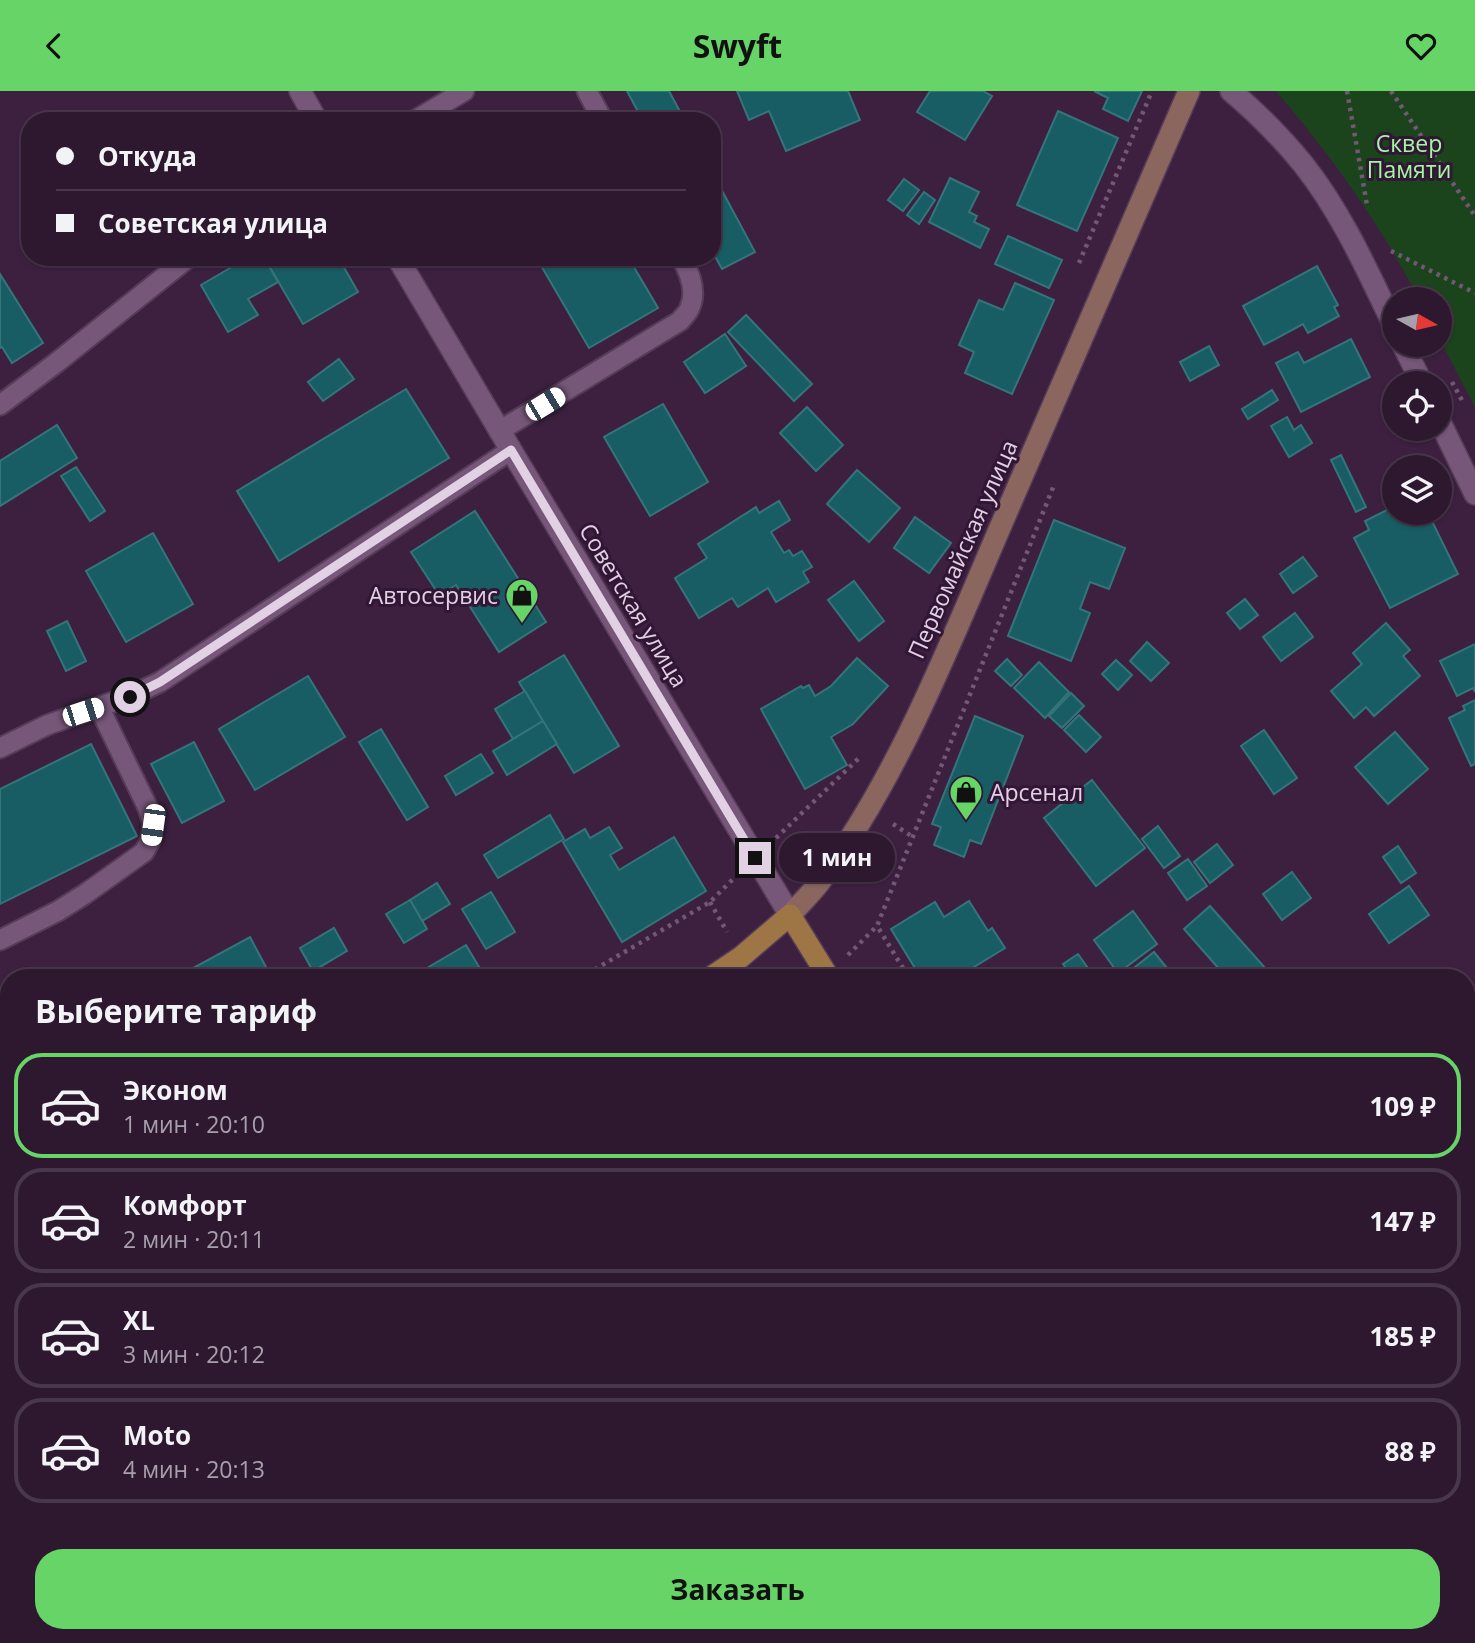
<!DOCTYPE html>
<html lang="ru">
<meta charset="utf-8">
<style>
body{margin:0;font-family:"Open Sans",sans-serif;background:#362138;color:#f1f3f6;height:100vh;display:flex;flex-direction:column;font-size:26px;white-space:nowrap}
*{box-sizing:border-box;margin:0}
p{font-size:23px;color:#a7a0ab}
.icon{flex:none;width:38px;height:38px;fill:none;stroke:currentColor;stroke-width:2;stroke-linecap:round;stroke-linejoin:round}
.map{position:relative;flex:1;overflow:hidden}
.sheet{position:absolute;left:0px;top:878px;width:1475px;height:674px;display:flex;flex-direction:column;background:#2e1830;border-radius:28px 28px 0 0;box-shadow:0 2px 5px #0004,0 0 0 2px #49374c}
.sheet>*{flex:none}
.hud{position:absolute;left:21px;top:21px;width:700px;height:154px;border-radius:28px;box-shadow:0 2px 5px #0004,0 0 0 2px #49374c;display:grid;align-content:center;height:154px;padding:0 35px;background:#2e1830}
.needle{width:46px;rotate:98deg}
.tools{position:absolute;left:1382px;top:196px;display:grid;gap:14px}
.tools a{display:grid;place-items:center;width:70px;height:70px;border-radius:50%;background:#2e1830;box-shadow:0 2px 5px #0004,0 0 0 2px #49374c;font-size:35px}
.end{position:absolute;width:32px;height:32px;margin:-16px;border:9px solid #e2d0e4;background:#111;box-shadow:0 0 0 4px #111}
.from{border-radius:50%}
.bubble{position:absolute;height:49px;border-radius:24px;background:#2e1830;box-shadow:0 2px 5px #0004,0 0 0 2px #49374c;font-size:23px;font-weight:700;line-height:49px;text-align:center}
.car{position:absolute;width:21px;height:42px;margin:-21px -10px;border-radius:9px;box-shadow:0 0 5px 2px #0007;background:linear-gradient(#fff 24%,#345 0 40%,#fff 0 76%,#345 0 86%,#fff 0)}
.hud b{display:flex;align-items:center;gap:24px;height:66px;font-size:26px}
.hud b+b{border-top:2px solid #49374c}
.hud i{width:18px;height:18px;background:#f1f3f6}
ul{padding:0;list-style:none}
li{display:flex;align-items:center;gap:21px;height:105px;margin:0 14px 10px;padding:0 21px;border:4px solid #49374c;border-radius:28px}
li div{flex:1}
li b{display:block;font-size:26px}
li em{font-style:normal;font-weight:700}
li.on{border-color:#66d466}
li>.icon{width:63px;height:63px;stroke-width:1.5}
h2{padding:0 35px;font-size:32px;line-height:84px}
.button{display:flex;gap:14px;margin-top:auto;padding:14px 35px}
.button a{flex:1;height:80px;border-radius:28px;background:#66d466;color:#111;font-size:28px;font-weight:700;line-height:80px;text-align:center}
header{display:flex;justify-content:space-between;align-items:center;height:91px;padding:0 35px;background:#66d466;color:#111;font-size:32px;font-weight:700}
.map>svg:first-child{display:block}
.built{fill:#4a284d}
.green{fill:#1c441c}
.building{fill:#185d63;stroke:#34757b;stroke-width:2}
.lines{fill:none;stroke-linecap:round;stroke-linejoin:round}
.lane-casing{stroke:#553c57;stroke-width:23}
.street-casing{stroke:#553c57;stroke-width:24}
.secondary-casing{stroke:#553c57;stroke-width:24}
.primary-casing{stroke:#553c57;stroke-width:24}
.path{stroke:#725875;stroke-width:4.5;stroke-dasharray:3.5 5;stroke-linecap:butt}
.lane{stroke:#765679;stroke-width:19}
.street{stroke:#765679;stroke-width:21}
.secondary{stroke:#8a665f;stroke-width:21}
.primary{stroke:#9e7645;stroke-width:21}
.route{stroke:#e2d0e4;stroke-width:9}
.labels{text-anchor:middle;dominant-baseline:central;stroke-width:6;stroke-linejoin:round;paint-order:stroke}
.park-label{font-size:23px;fill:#a4f6a1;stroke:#321635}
.street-label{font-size:23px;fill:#e2d0e4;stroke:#321635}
.poi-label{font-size:23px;fill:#e2d0e4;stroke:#321635;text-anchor:end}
</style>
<header><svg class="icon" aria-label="back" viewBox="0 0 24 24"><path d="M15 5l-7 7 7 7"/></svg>Swyft<svg class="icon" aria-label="heart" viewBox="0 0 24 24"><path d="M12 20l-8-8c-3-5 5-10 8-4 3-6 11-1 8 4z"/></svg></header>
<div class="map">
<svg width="1475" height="1552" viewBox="0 0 1475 1552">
<rect width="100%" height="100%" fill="#3d2040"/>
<path class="built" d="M604 1544H1139L1144 1552H609Z"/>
<path class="green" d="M1276 0H1473L1475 3V316L1440 249V208H1419C1380 133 1331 64 1276 0Z"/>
<g class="building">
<path d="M627 0H669L685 30H643Z"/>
<path d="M737 0H848L860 29 786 60 769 20 749 29Z"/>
<path d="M930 0H983L992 5 965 49 917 21Z"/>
<path d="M1094 0H1142L1128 30 1103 18 1108 7Z"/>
<path d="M1058 20 1118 47 1077 140 1017 114Z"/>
<path d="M712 81 755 161 722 178 712 160Z"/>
<path d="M950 87 979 101 969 121 977 125 974 131 989 138 980 157 929 131Z"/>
<path d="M904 88 919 99 903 120 888 109Z"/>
<path d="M924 101 935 109 919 133 907 124Z"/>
<path d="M1008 145 1062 169 1049 197 995 173Z"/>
<path d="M249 166H264L278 191 248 208 258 224 228 241 201 194Z"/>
<path d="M264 166H338L358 201 303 233Z"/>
<path d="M536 166H628L658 217 589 257Z"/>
<path d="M1317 175 1338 214 1334 216 1339 225 1308 242 1303 233 1264 254 1243 215Z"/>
<path d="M0 183 43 252 12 272 2 256 0 257Z"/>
<path d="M1015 192 1054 209 1012 303 965 282 974 261 959 254 979 209 1003 219Z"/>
<path d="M746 224 812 293 794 310 728 241Z"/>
<path d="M725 243 746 275 705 302 684 271Z"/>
<path d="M1351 248 1370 286 1301 321 1276 272 1298 261 1304 272Z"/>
<path d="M1209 255 1219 274 1190 290 1180 271Z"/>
<path d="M339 268 354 288 323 310 308 291Z"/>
<path d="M406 298 449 367 279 470 237 400Z"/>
<path d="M1272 299 1278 309 1248 328 1242 318Z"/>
<path d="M663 313 708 391 650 425 604 346Z"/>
<path d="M807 316 843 354 816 380 780 342Z"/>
<path d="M1287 326 1294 339 1301 334 1312 352 1289 366 1271 335Z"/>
<path d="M57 334 77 367 0 415V370Z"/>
<path d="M1341 364 1366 416 1356 421 1331 369Z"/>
<path d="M76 376 105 420 90 430 61 385Z"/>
<path d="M857 379 900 417 869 451 827 413Z"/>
<path d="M779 410 790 429 771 441 784 462 789 459 793 465 802 460 812 476 803 481 809 491 776 511 768 497 738 516 732 507 699 527 675 487 707 467 698 453 756 416 759 422Z"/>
<path d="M1395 415V422H1428L1458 483 1390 517 1354 447 1369 439 1365 430Z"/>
<path d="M475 420 546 531 499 561 456 494 439 504 411 461Z"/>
<path d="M915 426 951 452 929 482 894 457Z"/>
<path d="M1054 429 1125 457 1109 498 1090 491 1080 518 1090 522 1071 570 1008 545Z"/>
<path d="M153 442 193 513 126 551 86 480Z"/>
<path d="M1303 466 1317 485 1293 502 1280 483Z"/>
<path d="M854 490 884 530 859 550 828 509Z"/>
<path d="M1245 508 1258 524 1240 538 1227 522Z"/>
<path d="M1295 522 1313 546 1281 570 1263 546Z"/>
<path d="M67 530 86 570 66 580 47 540Z"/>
<path d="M1386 532 1410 559 1403 565 1420 585 1374 625 1366 616 1354 627 1331 600 1362 573 1353 562Z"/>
<path d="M1147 551 1169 572 1151 590 1130 570Z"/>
<path d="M1475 553V601L1473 597 1457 605 1440 570Z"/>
<path d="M564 564 619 655 574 682 519 591Z"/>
<path d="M857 567 888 595 853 633 831 646 847 674 805 698 761 618 801 595 803 597 809 594 815 605 831 595Z"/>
<path d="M1007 568 1022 584 1011 595 995 580Z"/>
<path d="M1116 569 1132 584 1118 599 1102 583Z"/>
<path d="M1039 571 1069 601 1045 627 1014 597Z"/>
<path d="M308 585 345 646 255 699 219 638Z"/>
<path d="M525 600 543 630 513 648 495 618Z"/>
<path d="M1071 602 1084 615 1062 637 1049 625Z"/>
<path d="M1475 609V673L1471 675 1449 627 1465 619 1463 615Z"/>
<path d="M1079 624 1101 646 1086 661 1064 639Z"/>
<path d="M975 625 1023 645 981 753 970 749 964 766 934 754 941 736 932 733Z"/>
<path d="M543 630 557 653 507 684 493 660Z"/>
<path d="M381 638 428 716 407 729 359 651Z"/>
<path d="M1264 639 1297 687 1274 703 1241 655Z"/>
<path d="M1395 641 1428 678 1388 713 1355 676Z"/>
<path d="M194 651 224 710 182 732 151 673Z"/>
<path d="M91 653 137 745 0 813V698Z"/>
<path d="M481 663 493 682 456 704 445 685Z"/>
<path d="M1092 689 1145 757 1096 795 1044 727Z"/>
<path d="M550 724 564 748 498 787 484 764Z"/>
<path d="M1158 735 1180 765 1164 777 1142 748Z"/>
<path d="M609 736 622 757 610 764 619 779 674 746 706 800 622 851 563 751 585 738 590 747Z"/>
<path d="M1217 753 1233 774 1210 792 1194 771Z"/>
<path d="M1398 755 1416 782 1401 792 1383 766Z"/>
<path d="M1188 768 1207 795 1187 809 1168 782Z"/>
<path d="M1292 781 1311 807 1282 829 1263 803Z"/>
<path d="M437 792 450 813 422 830 410 809Z"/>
<path d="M1409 795 1429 824 1389 852 1369 823Z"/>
<path d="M491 801 515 841 486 858 462 818Z"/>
<path d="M410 809 427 838 404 852 386 823Z"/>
<path d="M969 810 988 840 992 837 1005 857 956 887H921L891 838 935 811 944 826Z"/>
<path d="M1210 815 1274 887H1227L1184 838Z"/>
<path d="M1133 820 1157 853 1118 882 1094 849Z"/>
<path d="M334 837 347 860 313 880 300 857Z"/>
<path d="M250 846 266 876 245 887H175Z"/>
<path d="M466 854 482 881 488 878 493 887H410Z"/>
<path d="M1154 861 1175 887H1135L1130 880Z"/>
<path d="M1078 863 1095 887H1073L1063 873Z"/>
<path d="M1357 880 1362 887H1348Z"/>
<path d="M9 933V972L0 977V938Z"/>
<path d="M9 1046V1071L0 1076V1051Z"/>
<path d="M1466 1108 1475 1118V1152L1466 1159Z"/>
<path d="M9 1139V1207L0 1212V1144Z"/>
<path d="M9 1367V1477L0 1482V1373Z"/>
<path d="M1466 1493 1475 1507V1552H1413L1408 1544H1466Z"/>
<path d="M312 1544H356L361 1552H317Z"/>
<path d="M393 1544H509L495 1552H380Z"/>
<path d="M841 1544H1057L1062 1552H846Z"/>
</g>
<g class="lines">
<defs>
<g id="lane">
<path d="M587 0 603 30"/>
<path d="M414 30 464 0"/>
<path d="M0 314 56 272 189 166"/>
<path d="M499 340 680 230C683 226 689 221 690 216 697 200 689 180 681 166"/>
<path d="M0 657 47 634 130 605 160 591 511 359"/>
<path d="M0 849 58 820 85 803 144 761 150 750 153 734 148 717 99 616"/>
<path d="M1466 1201 1475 1198"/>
<path d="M1466 1303 1475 1347"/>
<path d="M766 1544 771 1552"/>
<path d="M1188 1552 1202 1544"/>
</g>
<g id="street">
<path d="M300 0 317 30"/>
<path d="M1231 0C1257 22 1281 46 1303 73 1342 122 1368 181 1395 237"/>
<path d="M397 166 511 359 790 824"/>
<path d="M1403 254 1422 292"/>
<path d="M1440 331 1475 403"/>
</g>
<path id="secondary" d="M790 824C801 812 813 801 822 788 898 686 949 555 999 439 1062 292 1126 146 1189 0"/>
<g id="primary">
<path d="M710 887 741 866 790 824 829 887"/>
<path d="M0 1295 9 1290"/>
<path d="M1228 1544 1233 1552"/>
</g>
</defs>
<use href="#lane" class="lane-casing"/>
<use href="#street" class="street-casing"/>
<use href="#secondary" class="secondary-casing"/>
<use href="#primary" class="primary-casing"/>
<g class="path">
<path d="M1347 0 1367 114"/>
<path d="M1391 0 1475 125"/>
<path d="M1391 160 1475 202"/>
<path d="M1079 172 1152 0"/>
<path d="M1452 291 1463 311"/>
<path d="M893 733 913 746"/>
<path d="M776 747 860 666"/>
<path d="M710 811 727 841"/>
<path d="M879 838 909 887"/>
<path d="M848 864 877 835 1054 394"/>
<path d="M580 887 710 811 734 787"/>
<path d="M0 1220 9 1216"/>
<path d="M0 1366 9 1361"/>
<path d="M1150 1544 1154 1552"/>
<path d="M1308 1544 1313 1552"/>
</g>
<use href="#lane" class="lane"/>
<use href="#street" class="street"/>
<use href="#secondary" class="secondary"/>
<use href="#primary" class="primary"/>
</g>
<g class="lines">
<path class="route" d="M130 606 160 591 511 359 755 767"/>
</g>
<defs>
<symbol id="shop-pin" viewBox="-11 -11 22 30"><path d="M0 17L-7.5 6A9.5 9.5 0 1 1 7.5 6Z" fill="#66d466" stroke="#321635"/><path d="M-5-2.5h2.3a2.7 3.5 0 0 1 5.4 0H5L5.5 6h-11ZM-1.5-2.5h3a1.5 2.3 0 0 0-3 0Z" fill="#111"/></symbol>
</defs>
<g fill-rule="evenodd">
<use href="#shop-pin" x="503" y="485" width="38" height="52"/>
<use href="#shop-pin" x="947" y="682" width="38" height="52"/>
</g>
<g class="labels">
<g class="park-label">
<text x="1409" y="52">Сквер<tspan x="1409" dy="26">Памяти</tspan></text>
</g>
<g class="street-label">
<text transform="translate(962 458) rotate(-66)">Первомайская улица</text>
<text transform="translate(634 514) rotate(59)">Советская улица</text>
</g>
<g class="poi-label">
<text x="498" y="504">Автосервис</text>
<text x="990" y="701" text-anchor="start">Арсенал</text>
</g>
</g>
</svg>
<div class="tools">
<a><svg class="needle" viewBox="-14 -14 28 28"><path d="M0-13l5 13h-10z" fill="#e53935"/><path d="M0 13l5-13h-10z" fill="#a7a0ab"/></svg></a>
<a><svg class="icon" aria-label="locate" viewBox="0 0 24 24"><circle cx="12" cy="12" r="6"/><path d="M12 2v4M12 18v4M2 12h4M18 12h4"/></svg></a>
<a><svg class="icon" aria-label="layers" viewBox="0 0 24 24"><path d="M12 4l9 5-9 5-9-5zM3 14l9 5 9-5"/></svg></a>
</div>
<i class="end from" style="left:130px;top:606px"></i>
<i class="end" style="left:755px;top:767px"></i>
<div class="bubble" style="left:779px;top:742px;width:116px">1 мин</div>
<i class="car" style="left:545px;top:313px;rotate:59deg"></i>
<i class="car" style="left:83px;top:621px;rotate:72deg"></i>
<i class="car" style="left:153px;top:734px;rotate:188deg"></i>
<div class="hud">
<b><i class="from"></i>Откуда</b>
<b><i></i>Советская улица</b>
</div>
<section class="sheet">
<h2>Выберите тариф</h2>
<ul>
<li class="on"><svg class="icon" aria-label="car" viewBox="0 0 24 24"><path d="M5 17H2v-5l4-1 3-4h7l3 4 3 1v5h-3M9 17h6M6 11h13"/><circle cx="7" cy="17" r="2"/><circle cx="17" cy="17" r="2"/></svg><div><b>Эконом</b><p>1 мин · 20:10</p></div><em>109 ₽</em></li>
<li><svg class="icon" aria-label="car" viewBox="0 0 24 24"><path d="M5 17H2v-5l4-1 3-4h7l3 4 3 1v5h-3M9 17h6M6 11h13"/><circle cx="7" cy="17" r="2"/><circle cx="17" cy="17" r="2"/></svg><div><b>Комфорт</b><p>2 мин · 20:11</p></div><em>147 ₽</em></li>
<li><svg class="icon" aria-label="car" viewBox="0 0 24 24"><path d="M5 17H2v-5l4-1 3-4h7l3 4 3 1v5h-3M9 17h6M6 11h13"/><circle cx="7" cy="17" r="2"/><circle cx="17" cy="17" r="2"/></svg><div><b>XL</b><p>3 мин · 20:12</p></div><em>185 ₽</em></li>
<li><svg class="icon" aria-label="car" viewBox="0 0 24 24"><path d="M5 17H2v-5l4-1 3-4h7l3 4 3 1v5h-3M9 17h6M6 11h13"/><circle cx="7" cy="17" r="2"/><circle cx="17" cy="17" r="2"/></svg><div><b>Moto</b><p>4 мин · 20:13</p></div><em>88 ₽</em></li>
</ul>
<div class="button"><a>Заказать</a></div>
</section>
</div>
